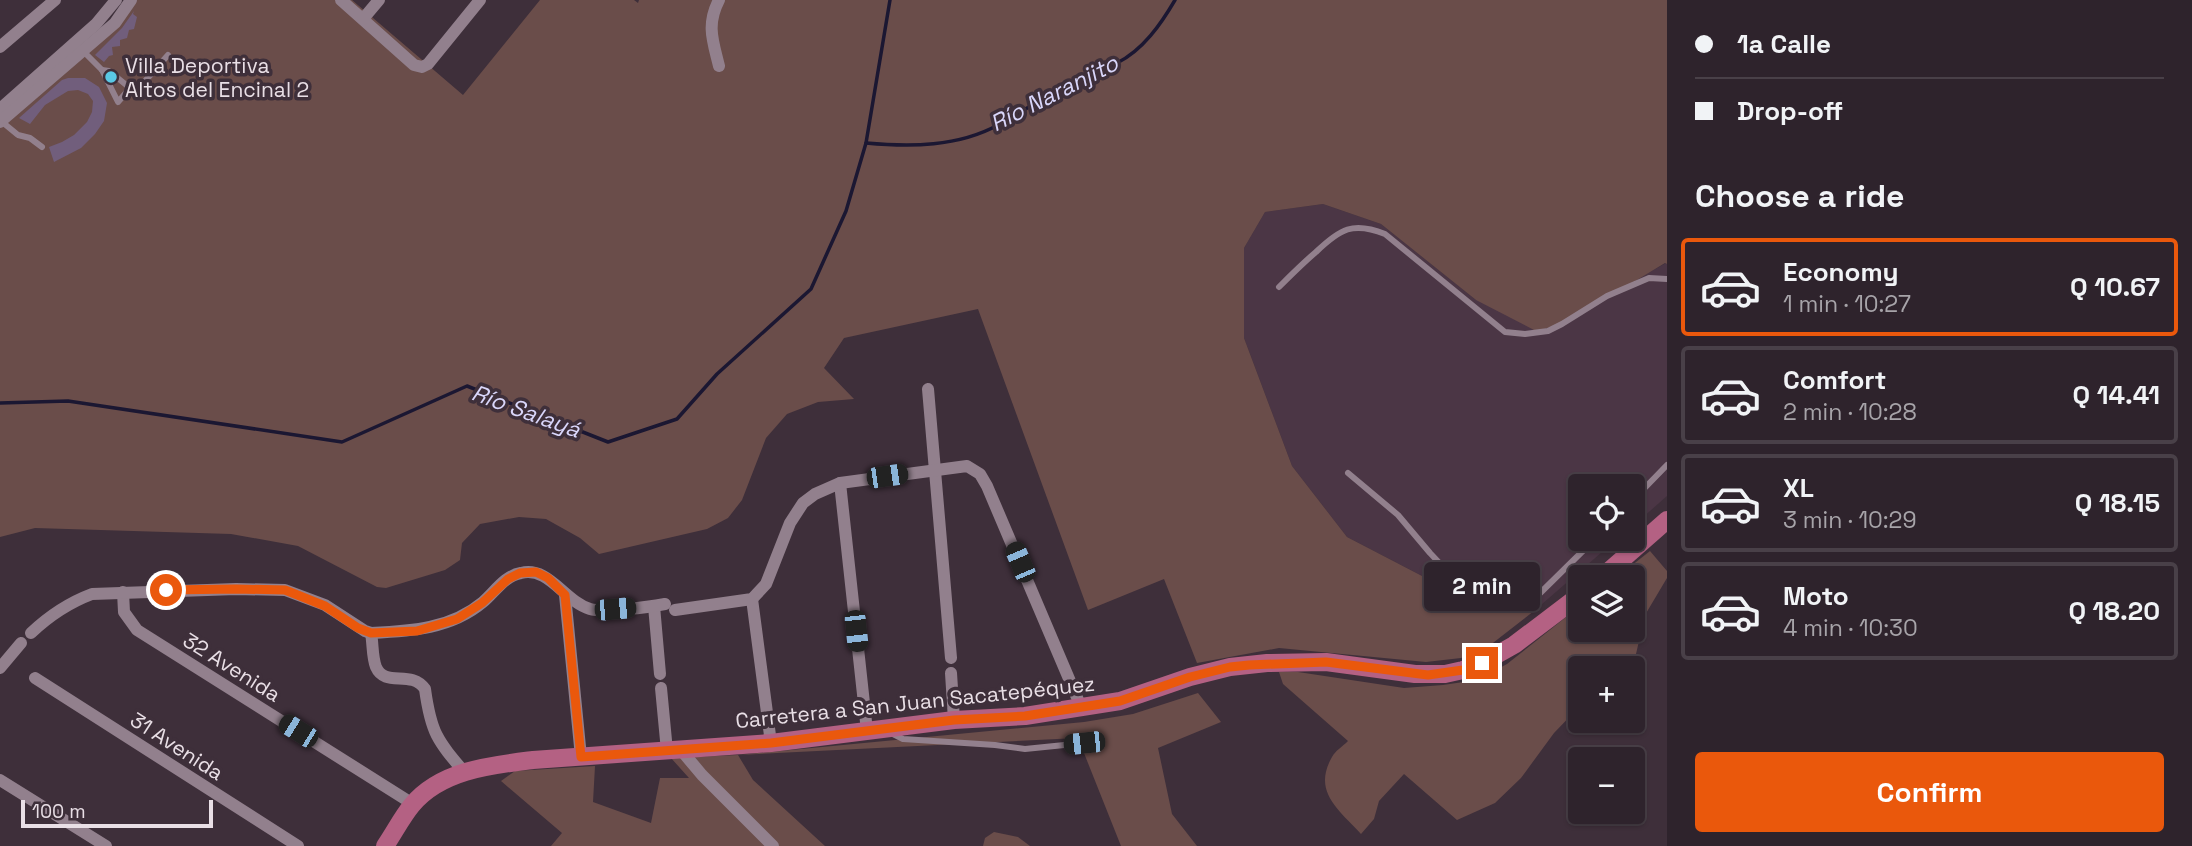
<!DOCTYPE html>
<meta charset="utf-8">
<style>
body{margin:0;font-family:"Space Grotesk",sans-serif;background:#3a2f38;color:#f1f3f6;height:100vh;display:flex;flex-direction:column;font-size:26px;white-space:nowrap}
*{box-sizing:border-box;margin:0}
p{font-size:23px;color:#a7a4a9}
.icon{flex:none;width:38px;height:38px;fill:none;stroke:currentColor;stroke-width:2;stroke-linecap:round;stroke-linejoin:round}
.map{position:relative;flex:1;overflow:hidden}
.drawer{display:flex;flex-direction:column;background:#2e232c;width:525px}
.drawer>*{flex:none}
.banner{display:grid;align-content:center;height:154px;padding:0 28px;background:#2e232c}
.tools{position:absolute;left:1568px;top:474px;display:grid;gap:14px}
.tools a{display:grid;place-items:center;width:77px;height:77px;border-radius:7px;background:#2e232c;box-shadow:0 2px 5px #0004,0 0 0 2px #494048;font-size:35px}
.scale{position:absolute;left:21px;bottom:18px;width:192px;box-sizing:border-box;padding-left:7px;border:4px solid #e9dfe6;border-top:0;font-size:19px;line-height:24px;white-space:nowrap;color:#e9dfe6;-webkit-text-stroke:5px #3e2f3a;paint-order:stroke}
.end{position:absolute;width:32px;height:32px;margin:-16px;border:9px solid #ea580c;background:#fff;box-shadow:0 0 0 4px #fff}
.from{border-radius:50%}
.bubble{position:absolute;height:49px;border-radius:7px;background:#2e232c;box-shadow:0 2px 5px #0004,0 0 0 2px #494048;font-size:23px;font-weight:800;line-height:49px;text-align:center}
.car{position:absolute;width:21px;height:42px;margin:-21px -10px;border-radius:9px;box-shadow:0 0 5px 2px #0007;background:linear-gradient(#222 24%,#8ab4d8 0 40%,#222 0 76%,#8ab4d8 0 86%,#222 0)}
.banner b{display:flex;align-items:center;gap:24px;height:66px;font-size:26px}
.banner b+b{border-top:2px solid #494048}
.banner i{width:18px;height:18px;background:#f1f3f6}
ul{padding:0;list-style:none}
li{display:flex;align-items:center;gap:21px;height:98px;margin:0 14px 10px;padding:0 14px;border:4px solid #494048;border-radius:7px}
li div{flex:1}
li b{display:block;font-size:26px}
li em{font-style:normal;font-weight:800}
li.current{border-color:#ea580c}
li>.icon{width:63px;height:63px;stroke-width:1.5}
h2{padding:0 28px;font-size:32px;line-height:84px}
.button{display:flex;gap:14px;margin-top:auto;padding:14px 28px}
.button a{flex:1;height:80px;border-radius:7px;background:#ea580c;color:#fff;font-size:28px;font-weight:800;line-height:80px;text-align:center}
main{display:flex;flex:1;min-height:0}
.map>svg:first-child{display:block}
.built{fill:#4b3645}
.green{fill:#6a4d4a}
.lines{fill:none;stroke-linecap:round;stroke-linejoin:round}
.stream{stroke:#1b1732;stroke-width:3.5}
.building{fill:#715e7c}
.lane{stroke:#92808d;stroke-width:6}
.street{stroke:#92808d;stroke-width:12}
.primary{stroke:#b46183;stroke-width:18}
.route{stroke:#ea580c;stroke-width:9}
.poi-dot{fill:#5ac8e5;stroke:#3e2f3a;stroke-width:2.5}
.labels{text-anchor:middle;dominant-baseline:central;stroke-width:7;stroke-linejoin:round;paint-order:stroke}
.poi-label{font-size:21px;fill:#e9dfe6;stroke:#3e2f3a;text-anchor:start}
.street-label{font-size:21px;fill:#e9dfe6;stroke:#3e2f3a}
.water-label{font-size:23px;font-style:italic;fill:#d9d6fa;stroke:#3e2f3a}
</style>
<main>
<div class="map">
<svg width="1667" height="846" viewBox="0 0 1667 846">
<rect width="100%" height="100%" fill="#3e2f3a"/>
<path class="built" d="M1323 204 1381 224 1476 300 1634 281 1666 263 1667 264V496L1633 526V486H1580V539H1617L1534 611 1476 604 1347 537 1292 466 1244 338V248L1265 212Z"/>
<g class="green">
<path d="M135 0H352L463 95 540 0H634L638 3 639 0H1667V264L1665 263 1566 323 1536 331 1476 300 1381 224 1323 204 1265 212 1244 248V338L1292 466 1347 537 1476 604 1534 611 1489 646 1461 658 1426 662 1279 648 1197 663 1164 579 1088 610 978 309 844 338 824 368 854 399 818 402 787 414 766 438 742 500 728 518 707 529 599 554 580 538 546 519 519 517 480 524 462 543 460 560 445 570 386 588 377 587 298 546 231 534 35 528 0 537V127Z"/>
<path d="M1650 551 1667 571V578L1645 615 1636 654 1624 668H1580V706L1554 733 1521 778 1495 803 1457 820 1404 774 1379 801 1374 819 1361 834C1339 810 1312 792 1332 757 1335 751 1343 746 1348 741L1283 684 1279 672H1298L1404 688 1443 685 1477 680 1507 664 1580 606V630H1633V578L1617 577Z"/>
<path d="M1198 693 1221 722 1158 748 1172 814 1197 846H1121L1078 738 738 755 753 780 825 846H551L562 833 501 781 515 771 595 766 593 802 651 823 660 778H689L671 758 738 755 1084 722 1133 714Z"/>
<path d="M994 832 1018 837 1030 846H983L985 838Z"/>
</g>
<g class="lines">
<g class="stream">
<path d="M866 143C910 147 958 147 998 125 1018 114 1038 101 1058 90 1078 79 1098 73 1117 63 1143 50 1161 24 1175 0"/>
<path d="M0 403 68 401 342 442 467 386 608 442 677 419 717 374 811 289 846 211 866 143 890 0"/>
</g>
</g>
<g class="building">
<path d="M134 11 133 14 137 17 134 29 129 30 127 38 120 40V46L112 47 113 55 109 56 104 62 95 55 122 28Z"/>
<path d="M68 78H85L99 87 107 103 104 121 95 134 81 148 54 162 49 147 62 142 74 135 87 122 92 112 93 101 88 94 78 90 68 91 45 105 30 124 19 118 62 80Z"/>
</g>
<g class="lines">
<g class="lane">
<path d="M83 51 102 70 118 102 130 88 138 89 168 55"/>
<path d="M102 70 109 71 130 88"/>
<path d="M1 121 18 135 30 138 42 147"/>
<path d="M1279 287C1291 275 1303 263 1316 252 1340 229 1353 221 1385 234L1505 332 1525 334 1548 331 1562 324 1607 296 1649 278 1667 279"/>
<path d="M1348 473 1398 515 1430 553 1461 586 1475 593 1507 604 1518 607 1528 605 1595 539"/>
<path d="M1633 500 1667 465"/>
<path d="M893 734 903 739 995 745 1025 749 1084 743"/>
</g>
<g class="street">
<path d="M341 0 414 65 422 67 428 64 480 0"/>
<path d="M719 0C706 25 713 41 719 66"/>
<path d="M363 19 379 0"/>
<path d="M0 47 55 0"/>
<path d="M0 109 96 24 116 0"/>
<path d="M0 122 115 23 131 0"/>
<path d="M928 389 951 658"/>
<path d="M840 483 867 731"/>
<path d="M123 592 124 612 137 630 413 804"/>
<path d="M565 595 581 757"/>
<path d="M752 599 771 743"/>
<path d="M654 606 660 674"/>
<path d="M675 610 752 599 766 584 790 523 803 503 815 494 840 483 967 466 980 474 987 486 1081 707"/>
<path d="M31 633C50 615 68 603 92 594L236 589 285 590 325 605 365 631 371 633C411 631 451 629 483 602 495 592 504 576 521 573 549 566 564 601 590 609 604 613 649 607 665 604"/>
<path d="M371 633C373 643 372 657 376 667 385 688 411 669 425 689 431 733 437 740 465 773"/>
<path d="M0 668 21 643"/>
<path d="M951 673 954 720"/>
<path d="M35 678 298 846"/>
<path d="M661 688 667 751"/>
<path d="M681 750 702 775 773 846"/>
<path d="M0 780 106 846"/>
</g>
<g class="primary">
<path d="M1601 578 1667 520"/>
<path d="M385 846C394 833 402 817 412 805 441 770 492 765 533 760L771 743 954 720 1025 716 1120 701 1190 677 1230 667 1267 663 1326 662 1415 674H1445L1463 670 1482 663 1514 645 1580 595"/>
</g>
</g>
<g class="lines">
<path class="route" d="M166 590 236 589 285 590 325 606 358 628 371 633 417 631 457 619 482 603 508 579 520 573 536 572 548 578 565 595 581 757 771 743 954 720 1025 716 1120 701 1190 677 1230 667 1249 665 1326 662 1428 675 1463 670 1482 663"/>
</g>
<circle class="poi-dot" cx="111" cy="77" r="7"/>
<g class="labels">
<g class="poi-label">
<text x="125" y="65">Villa Deportiva<tspan x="125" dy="24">Altos del Encinal 2</tspan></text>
</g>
<g class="street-label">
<text transform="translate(232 667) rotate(32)">32 Avenida</text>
<text transform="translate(915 702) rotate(-6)">Carretera a San Juan Sacatepéquez</text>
<text transform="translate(177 746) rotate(33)">31 Avenida</text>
</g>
<g class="water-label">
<text transform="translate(1054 93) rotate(-27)">Río Naranjito</text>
<text transform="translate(526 411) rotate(20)">Río Salayá</text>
</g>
</g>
</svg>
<div class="tools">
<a><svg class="icon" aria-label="locate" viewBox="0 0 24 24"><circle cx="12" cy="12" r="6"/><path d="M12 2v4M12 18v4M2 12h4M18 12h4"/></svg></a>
<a><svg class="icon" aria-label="layers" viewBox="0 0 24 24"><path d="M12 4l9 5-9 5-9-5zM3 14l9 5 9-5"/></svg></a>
<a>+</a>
<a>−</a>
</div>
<div class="scale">100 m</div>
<i class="end from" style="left:166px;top:590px"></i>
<i class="end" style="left:1482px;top:663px"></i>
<div class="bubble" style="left:1424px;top:562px;width:116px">2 min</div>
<i class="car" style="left:887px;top:476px;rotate:82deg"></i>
<i class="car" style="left:1020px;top:562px;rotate:337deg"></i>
<i class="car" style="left:615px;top:609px;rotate:85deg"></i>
<i class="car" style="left:856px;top:631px;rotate:174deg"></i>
<i class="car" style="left:298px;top:731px;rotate:302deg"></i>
<i class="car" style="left:1084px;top:743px;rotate:264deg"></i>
</div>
<section class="drawer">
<div class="banner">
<b><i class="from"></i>1a Calle</b>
<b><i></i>Drop-off</b>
</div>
<h2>Choose a ride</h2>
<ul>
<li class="current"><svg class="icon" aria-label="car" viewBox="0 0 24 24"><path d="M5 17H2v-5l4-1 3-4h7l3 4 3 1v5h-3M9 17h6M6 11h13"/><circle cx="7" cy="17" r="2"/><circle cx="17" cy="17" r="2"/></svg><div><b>Economy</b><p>1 min · 10:27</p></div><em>Q 10.67</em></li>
<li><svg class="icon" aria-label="car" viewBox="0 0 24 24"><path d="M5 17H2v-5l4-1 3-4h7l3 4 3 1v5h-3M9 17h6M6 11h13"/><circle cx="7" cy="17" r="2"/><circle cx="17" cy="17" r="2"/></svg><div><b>Comfort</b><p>2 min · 10:28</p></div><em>Q 14.41</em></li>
<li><svg class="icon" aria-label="car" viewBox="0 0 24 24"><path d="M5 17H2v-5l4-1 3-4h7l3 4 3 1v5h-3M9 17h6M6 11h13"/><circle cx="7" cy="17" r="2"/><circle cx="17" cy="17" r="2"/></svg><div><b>XL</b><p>3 min · 10:29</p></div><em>Q 18.15</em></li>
<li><svg class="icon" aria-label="car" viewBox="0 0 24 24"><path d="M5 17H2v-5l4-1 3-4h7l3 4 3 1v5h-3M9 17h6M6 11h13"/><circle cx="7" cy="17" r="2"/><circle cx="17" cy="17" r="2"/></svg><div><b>Moto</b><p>4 min · 10:30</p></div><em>Q 18.20</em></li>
</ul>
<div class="button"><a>Confirm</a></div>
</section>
</main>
